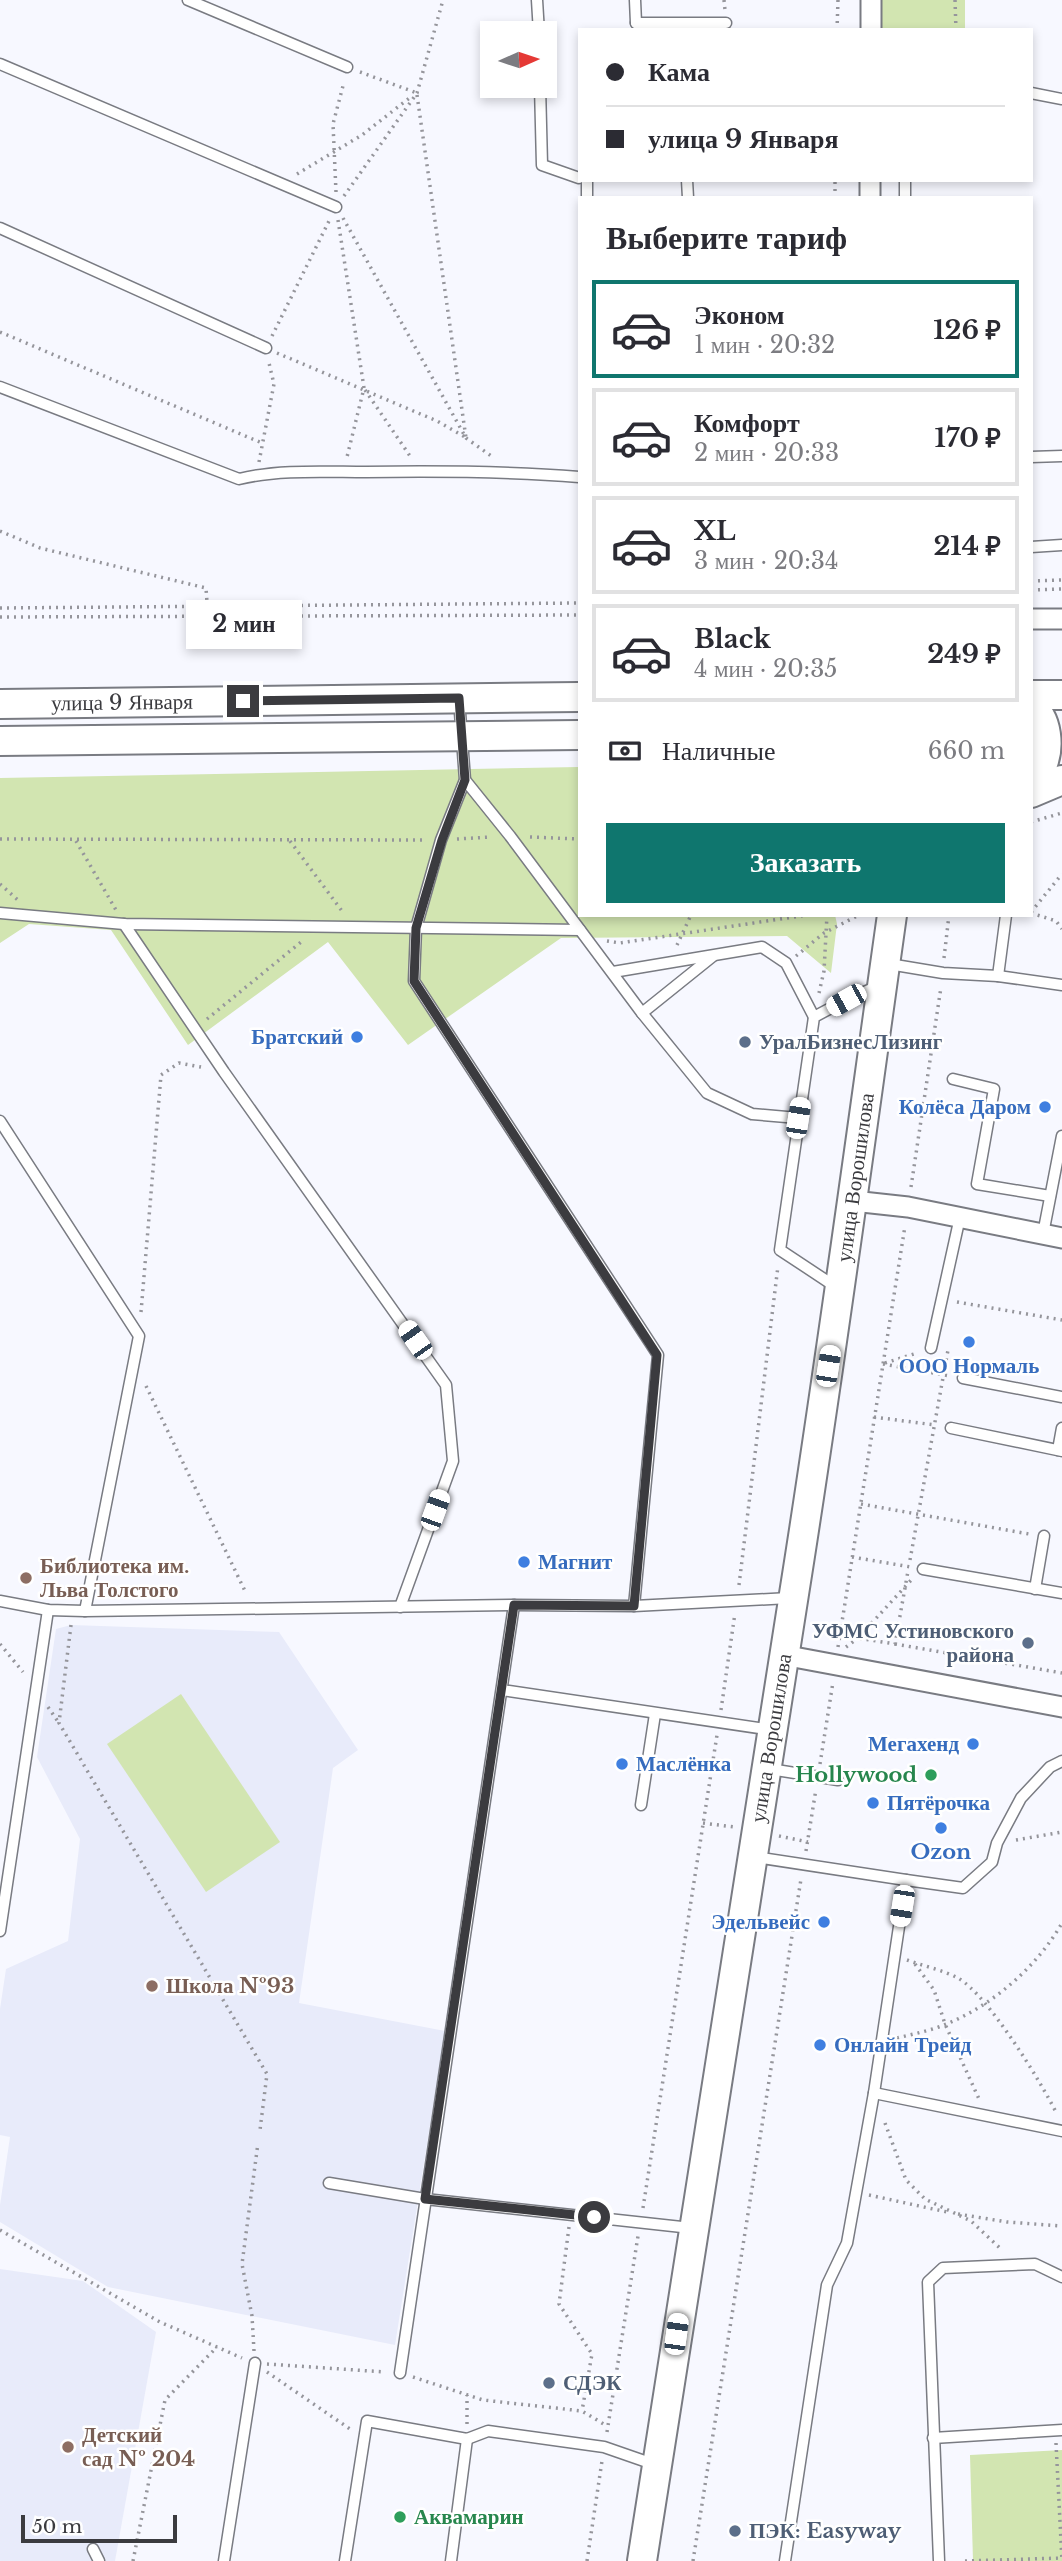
<!DOCTYPE html>
<html lang="ru">
<meta charset="utf-8">
<style>
body{margin:0;font-family:"Libre Baskerville",serif;background:#f2f2f3;color:#2b2b33;height:100vh;display:flex;flex-direction:column;font-size:26px;white-space:nowrap}
*{box-sizing:border-box;margin:0}
p{font-size:23px;color:#7c7c81}
.icon{flex:none;width:38px;height:38px;fill:none;stroke:currentColor;stroke-width:2;stroke-linecap:round;stroke-linejoin:round}
.map{position:relative;flex:1;overflow:hidden}
.details{position:absolute;left:578px;top:196px;width:455px;height:721px;display:flex;flex-direction:column;background:#fff;border-radius:0px;box-shadow:0 4px 10px #0003}
.details>*{flex:none}
.banner{position:absolute;left:578px;top:28px;width:455px;height:154px;border-radius:0px;box-shadow:0 4px 10px #0003;display:grid;align-content:center;height:154px;padding:0 28px;background:#fff}
.needle{width:46px;rotate:87deg}
.tools{position:absolute;left:480px;top:21px;display:grid;gap:14px}
.tools a{display:grid;place-items:center;width:77px;height:77px;border-radius:0px;background:#fff;box-shadow:0 4px 10px #0003;font-size:35px}
.scale{position:absolute;left:21px;bottom:18px;width:156px;box-sizing:border-box;padding-left:7px;border:4px solid #3b3b3f;border-top:0;font-size:19px;line-height:24px;white-space:nowrap;color:#3b3b3f;-webkit-text-stroke:5px #fff;paint-order:stroke}
.end{position:absolute;width:32px;height:32px;margin:-16px;border:9px solid #3b3b3f;background:#fff;box-shadow:0 0 0 4px #fff}
.from{border-radius:50%}
.bubble{position:absolute;height:49px;border-radius:0px;background:#fff;box-shadow:0 4px 10px #0003;font-size:23px;font-weight:800;line-height:49px;text-align:center}
.car{position:absolute;width:21px;height:42px;margin:-21px -10px;border-radius:9px;box-shadow:0 0 5px 2px #0007;background:linear-gradient(#fff 24%,#345 0 40%,#fff 0 76%,#345 0 86%,#fff 0)}
.banner b{display:flex;align-items:center;gap:24px;height:66px;font-size:26px}
.banner b+b{border-top:2px solid #e1e1e2}
.banner i{width:18px;height:18px;background:#2b2b33}
ul{padding:0;list-style:none}
li{display:flex;align-items:center;gap:21px;height:98px;margin:0 14px 10px;padding:0 14px;border:4px solid #e1e1e2;border-radius:0px}
li div{flex:1}
li b{display:block;font-size:26px}
li em{font-style:normal;font-weight:800}
li.on{border-color:#0f766e}
li>.icon{width:63px;height:63px;stroke-width:1.5}
h2{padding:0 28px;font-size:32px;line-height:84px}
.pay{display:flex;align-items:center;gap:18px;height:77px;padding:0 28px;font-size:26px}
.pay p{margin-inline-start:auto}
.button{display:flex;gap:14px;margin-top:auto;padding:14px 28px}
.button a{flex:1;height:80px;border-radius:0px;background:#0f766e;color:#fff;font-size:28px;font-weight:800;line-height:80px;text-align:center}
.map>svg:first-child{display:block}
.built{fill:#e8ebfa}
.green{fill:#d2e5b1}
.lines{fill:none;stroke-linecap:round;stroke-linejoin:round}
.lane-casing{stroke:#797b82;stroke-width:13}
.street-casing{stroke:#797b82;stroke-width:23}
.secondary-casing{stroke:#797b82;stroke-width:32}
.path{stroke:#95959b;stroke-width:3.5;stroke-dasharray:2 5;stroke-linecap:butt}
.lane{stroke:#fff;stroke-width:10}
.street{stroke:#fff;stroke-width:19}
.secondary{stroke:#fff;stroke-width:28}
.route{stroke:#3b3b3f;stroke-width:9}
.shop-dot{fill:#3f7fe0;stroke:#fff;stroke-width:2.5}
.service-dot{fill:#5c6f8a;stroke:#fff;stroke-width:2.5}
.education-dot{fill:#8d6e63;stroke:#fff;stroke-width:2.5}
.leisure-dot{fill:#2e9e5b;stroke:#fff;stroke-width:2.5}
.labels{text-anchor:middle;dominant-baseline:central;stroke-width:5;stroke-linejoin:round;paint-order:stroke}
.street-label{font-size:21px;fill:#3b3b3f;stroke:#fff}
.shop-label{font-size:21px;font-weight:bold;fill:#366cbe;stroke:#fff;text-anchor:end}
.service-label{font-size:21px;font-weight:bold;fill:#4e5e75;stroke:#fff;text-anchor:start}
.education-label{font-size:21px;font-weight:bold;fill:#785e54;stroke:#fff;text-anchor:start}
.leisure-label{font-size:21px;font-weight:bold;fill:#27864d;stroke:#fff;text-anchor:end}
</style>
<div class="map">
<svg width="1062" height="2561" viewBox="0 0 1062 2561">
<rect width="100%" height="100%" fill="#f7f8ff"/>
<g class="built">
<path d="M71 1625 279 1632 358 1750 333 1768 299 2003 445 2031 395 2345 108 2287 0 2222V2205L10 2137 0 2135V2009L6 1969 68 1941 80 1839 37 1757 56 1629Z"/>
<path d="M0 2269 83 2281 156 2332 115 2561H0Z"/>
</g>
<g class="green">
<path d="M870 0H965V30H871Z"/>
<path d="M579 767V915H835L837 924 831 973 787 936 561 938 408 1045 328 942 188 1045 111 930 29 924 0 943V778Z"/>
<path d="M181 1694 280 1842 206 1892 107 1744Z"/>
<path d="M1062 2450V2561H973L970 2455Z"/>
</g>
<g class="lines">
<defs>
<g id="lane">
<path d="M188 0 347 67"/>
<path d="M537 0 539 33"/>
<path d="M635 0 636 23 640 27"/>
<path d="M636 23H726"/>
<path d="M0 64 336 207"/>
<path d="M540 86 542 165 579 178"/>
<path d="M1031 93 1062 99"/>
<path d="M587 180V198"/>
<path d="M687 180 688 198"/>
<path d="M905 180V198"/>
<path d="M0 228 266 348"/>
<path d="M0 387 239 479C279 469 325 472 366 472 438 471 508 471 579 477"/>
<path d="M1031 457 1062 456"/>
<path d="M1031 547 1062 545"/>
<path d="M459 699 465 780 441 840 416 928 414 981 658 1355 634 1606"/>
<path d="M465 780 510 836 642 1013 707 1093 752 1114 798 1118"/>
<path d="M0 913 124 924 580 930"/>
<path d="M124 924 224 1072 446 1385 453 1461 400 1607"/>
<path d="M889 964 943 973 998 976 1006 915"/>
<path d="M613 972 762 947 786 963 814 1017"/>
<path d="M998 976 1062 985"/>
<path d="M642 1013 713 956"/>
<path d="M953 1079 994 1089 977 1184 1050 1196"/>
<path d="M0 1121 139 1336 85 1611"/>
<path d="M1043 1234 1062 1136"/>
<path d="M836 1287 780 1250 814 1017 846 1000 878 986"/>
<path d="M931 1348 960 1217"/>
<path d="M963 1378 1062 1397"/>
<path d="M951 1428 1062 1451"/>
<path d="M1058 1450 1062 1428"/>
<path d="M923 1569 1062 1593"/>
<path d="M1035 1589 1044 1536"/>
<path d="M0 1601 48 1610 85 1611 514 1605 634 1606 789 1598"/>
<path d="M502 1690 772 1730"/>
<path d="M770 1769 838 1780"/>
<path d="M641 1805 655 1714"/>
<path d="M755 1857 906 1880 874 2093 847 2243 827 2285 785 2561"/>
<path d="M906 1880 963 1888 992 1862 997 1843 1021 1798 1050 1767 1062 1761"/>
<path d="M0 1931 48 1610"/>
<path d="M874 2093 1062 2131"/>
<path d="M329 2183 425 2199 691 2228"/>
<path d="M400 2373 514 1605"/>
<path d="M933 2438 1062 2430"/>
<path d="M93 2549 99 2561"/>
<path d="M224 2561 255 2363"/>
<path d="M345 2561 367 2421 467 2439 488 2431 604 2447 653 2464"/>
<path d="M451 2561 467 2439"/>
<path d="M939 2561 928 2282 943 2268 1035 2264 1062 2277"/>
</g>
<g id="street">
<path d="M871 30V0"/>
<path d="M870 198V180"/>
<path d="M1031 619H1062"/>
<path d="M853 1201 908 1207 1062 1238"/>
<path d="M783 1655 1062 1707"/>
</g>
<g id="secondary">
<path d="M1031 695H1062"/>
<path id="s1" d="M0 704 579 697"/>
<path d="M1031 707C1048 718 1050 748 1042 766 1039 771 1034 775 1031 780"/>
<path d="M0 741 579 735"/>
<path d="M1031 793 1062 780"/>
<path id="s2" d="M642 2561C690 2238 743 1916 794 1594 830 1368 860 1142 892 915"/>
</g>
</defs>
<use href="#lane" class="lane-casing"/>
<use href="#street" class="street-casing"/>
<use href="#secondary" class="secondary-casing"/>
<g class="path">
<path d="M724 0 725 10"/>
<path d="M955 0 956 30"/>
<path d="M837 30 838 0"/>
<path d="M360 72 417 93"/>
<path d="M417 95 466 438"/>
<path d="M297 174 362 135 412 96"/>
<path d="M336 192 333 124 344 82"/>
<path d="M344 196 417 93 443 0"/>
<path d="M835 198V180"/>
<path d="M343 218 466 438 494 458"/>
<path d="M338 220 364 388 347 457"/>
<path d="M0 332 262 443"/>
<path d="M272 336 329 221"/>
<path d="M277 353 437 421 465 437"/>
<path d="M365 390 410 456"/>
<path d="M259 462 274 384 269 363"/>
<path d="M0 531 40 548 206 588 208 616"/>
<path d="M1031 581 1062 580"/>
<path d="M1031 590 1062 589"/>
<path d="M0 608 579 603"/>
<path d="M0 617 579 615"/>
<path d="M1031 822 1062 813"/>
<path d="M530 837 579 839"/>
<path d="M0 839 425 840"/>
<path d="M457 839 491 837"/>
<path d="M76 841 116 910"/>
<path d="M290 841 342 911"/>
<path d="M0 884 19 901"/>
<path d="M1031 912 1062 874"/>
<path d="M1031 913 1056 921 1062 929"/>
<path d="M607 941 620 943 807 915"/>
<path d="M677 945 691 915"/>
<path d="M796 956 824 933 859 915"/>
<path d="M944 958 949 915"/>
<path d="M819 993 824 971 827 915"/>
<path d="M207 1019 301 942"/>
<path d="M911 1187 941 987"/>
<path d="M957 1302 1062 1320"/>
<path d="M141 1312 161 1075 179 1063 201 1067"/>
<path d="M885 1363 917 1353"/>
<path d="M883 1364 950 1376"/>
<path d="M146 1386 246 1593"/>
<path d="M874 1417 935 1425"/>
<path d="M861 1504 1029 1534"/>
<path d="M852 1557 911 1567"/>
<path d="M910 1560 948 1350"/>
<path d="M739 1585 778 1266"/>
<path d="M71 1625 59 1723 267 2074 260 2130"/>
<path d="M839 1635 895 1644 908 1571"/>
<path d="M0 1644 23 1672"/>
<path d="M895 1644 1062 1673"/>
<path d="M838 1647 905 1226"/>
<path d="M846 1647 858 1638 914 1577"/>
<path d="M48 1707 59 1723"/>
<path d="M721 1710 735 1613"/>
<path d="M820 1764 833 1682"/>
<path d="M703 1823 734 1827"/>
<path d="M779 1836 808 1842"/>
<path d="M1016 1840 1062 1832"/>
<path d="M806 1851 816 1789"/>
<path d="M907 1960C923 1966 943 1970 958 1978 988 1995 1041 2082 1057 2114"/>
<path d="M915 1964 934 1990 945 2024 979 2099"/>
<path d="M897 2038C913 2034 929 2031 944 2025 992 2006 1037 1967 1062 1923"/>
<path d="M885 2123 906 2180 925 2199 971 2221 1002 2250"/>
<path d="M869 2195 947 2212"/>
<path d="M643 2208 717 1735"/>
<path d="M958 2214 1007 2222 1062 2226"/>
<path d="M569 2227 559 2304 592 2354 582 2411"/>
<path d="M0 2230 160 2322 242 2358"/>
<path d="M254 2351 252 2316 242 2264 258 2143"/>
<path d="M267 2364 385 2372"/>
<path d="M267 2372 350 2429"/>
<path d="M413 2377 483 2400 582 2411 607 2426"/>
<path d="M467 2424V2395"/>
<path d="M607 2432 638 2236"/>
<path d="M1056 2443 1062 2561"/>
<path d="M133 2561 165 2400 217 2347"/>
<path d="M587 2561 602 2461"/>
<path d="M693 2561 801 1879"/>
<path d="M965 2561 1062 2558"/>
</g>
<use href="#lane" class="lane"/>
<use href="#street" class="street"/>
<use href="#secondary" class="secondary"/>
</g>
<g class="lines">
<path class="route" d="M243 701 459 698 465 780 442 840 416 928 414 981 657 1355 634 1606 514 1605 425 2199 594 2217"/>
</g>
<g class="shop-dot">
<circle cx="357" cy="1037" r="7"/>
<circle cx="1045" cy="1107" r="7"/>
<circle cx="969" cy="1342" r="7"/>
<circle cx="524" cy="1562" r="7"/>
<circle cx="973" cy="1744" r="7"/>
<circle cx="622" cy="1764" r="7"/>
<circle cx="873" cy="1803" r="7"/>
<circle cx="941" cy="1828" r="7"/>
<circle cx="824" cy="1922" r="7"/>
<circle cx="820" cy="2045" r="7"/>
</g>
<g class="service-dot">
<circle cx="745" cy="1042" r="7"/>
<circle cx="1028" cy="1643" r="7"/>
<circle cx="549" cy="2383" r="7"/>
<circle cx="735" cy="2531" r="7"/>
</g>
<g class="education-dot">
<circle cx="26" cy="1578" r="7"/>
<circle cx="152" cy="1986" r="7"/>
<circle cx="68" cy="2447" r="7"/>
</g>
<g class="leisure-dot">
<circle cx="931" cy="1775" r="7"/>
<circle cx="400" cy="2517" r="7"/>
</g>
<g class="labels">
<g class="street-label">
<text stroke="none"><textPath href="#s1" startOffset="122">улица 9 Января</textPath></text>
<text stroke="none"><textPath href="#s2" startOffset="1400">улица Ворошилова</textPath></text>
<text stroke="none"><textPath href="#s2" startOffset="833">улица Ворошилова</textPath></text>
</g>
<g class="shop-label">
<text x="343" y="1037">Братский</text>
<text x="1031" y="1107">Колёса Даром</text>
<text x="969" y="1366" text-anchor="middle">ООО Нормаль</text>
<text x="538" y="1562" text-anchor="start">Магнит</text>
<text x="959" y="1744">Мегахенд</text>
<text x="636" y="1764" text-anchor="start">Маслёнка</text>
<text x="887" y="1803" text-anchor="start">Пятёрочка</text>
<text x="941" y="1852" text-anchor="middle">Ozon</text>
<text x="810" y="1922">Эдельвейс</text>
<text x="834" y="2045" text-anchor="start">Онлайн Трейд</text>
</g>
<g class="service-label">
<text x="759" y="1042">УралБизнесЛизинг</text>
<text x="1014" y="1631" text-anchor="end">УФМС Устиновского<tspan x="1014" dy="24">района</tspan></text>
<text x="563" y="2383">СДЭК</text>
<text x="749" y="2531">ПЭК: Easyway</text>
</g>
<g class="education-label">
<text x="40" y="1566">Библиотека им.<tspan x="40" dy="24">Льва Толстого</tspan></text>
<text x="166" y="1986">Школа №93</text>
<text x="82" y="2435">Детский<tspan x="82" dy="24">сад № 204</tspan></text>
</g>
<g class="leisure-label">
<text x="917" y="1775">Hollywood</text>
<text x="414" y="2517" text-anchor="start">Аквамарин</text>
</g>
</g>
</svg>
<div class="tools">
<a><svg class="needle" viewBox="-14 -14 28 28"><path d="M0-13l5 13h-10z" fill="#e53935"/><path d="M0 13l5-13h-10z" fill="#7c7c81"/></svg></a>
</div>
<div class="scale">50 m</div>
<i class="end from" style="left:594px;top:2217px"></i>
<i class="end" style="left:243px;top:701px"></i>
<div class="bubble" style="left:186px;top:600px;width:116px">2 мин</div>
<i class="car" style="left:846px;top:1000px;rotate:241deg"></i>
<i class="car" style="left:798px;top:1118px;rotate:9deg"></i>
<i class="car" style="left:415px;top:1340px;rotate:325deg"></i>
<i class="car" style="left:828px;top:1366px;rotate:9deg"></i>
<i class="car" style="left:435px;top:1510px;rotate:20deg"></i>
<i class="car" style="left:902px;top:1906px;rotate:189deg"></i>
<i class="car" style="left:676px;top:2334px;rotate:8deg"></i>
<div class="banner">
<b><i class="from"></i>Кама</b>
<b><i></i>улица 9 Января</b>
</div>
<section class="details">
<h2>Выберите тариф</h2>
<ul>
<li class="on"><svg class="icon" aria-label="car" viewBox="0 0 24 24"><path d="M5 17H2v-5l4-1 3-4h7l3 4 3 1v5h-3M9 17h6M6 11h13"/><circle cx="7" cy="17" r="2"/><circle cx="17" cy="17" r="2"/></svg><div><b>Эконом</b><p>1 мин · 20:32</p></div><em>126 ₽</em></li>
<li><svg class="icon" aria-label="car" viewBox="0 0 24 24"><path d="M5 17H2v-5l4-1 3-4h7l3 4 3 1v5h-3M9 17h6M6 11h13"/><circle cx="7" cy="17" r="2"/><circle cx="17" cy="17" r="2"/></svg><div><b>Комфорт</b><p>2 мин · 20:33</p></div><em>170 ₽</em></li>
<li><svg class="icon" aria-label="car" viewBox="0 0 24 24"><path d="M5 17H2v-5l4-1 3-4h7l3 4 3 1v5h-3M9 17h6M6 11h13"/><circle cx="7" cy="17" r="2"/><circle cx="17" cy="17" r="2"/></svg><div><b>XL</b><p>3 мин · 20:34</p></div><em>214 ₽</em></li>
<li><svg class="icon" aria-label="car" viewBox="0 0 24 24"><path d="M5 17H2v-5l4-1 3-4h7l3 4 3 1v5h-3M9 17h6M6 11h13"/><circle cx="7" cy="17" r="2"/><circle cx="17" cy="17" r="2"/></svg><div><b>Black</b><p>4 мин · 20:35</p></div><em>249 ₽</em></li>
</ul>
<div class="pay"><svg class="icon" aria-label="cash" viewBox="0 0 24 24"><path d="M3 7h18v10H3z"/><circle cx="12" cy="12" r="2"/></svg>Наличные<p>660 m</p></div>
<div class="button"><a>Заказать</a></div>
</section>
</div>
